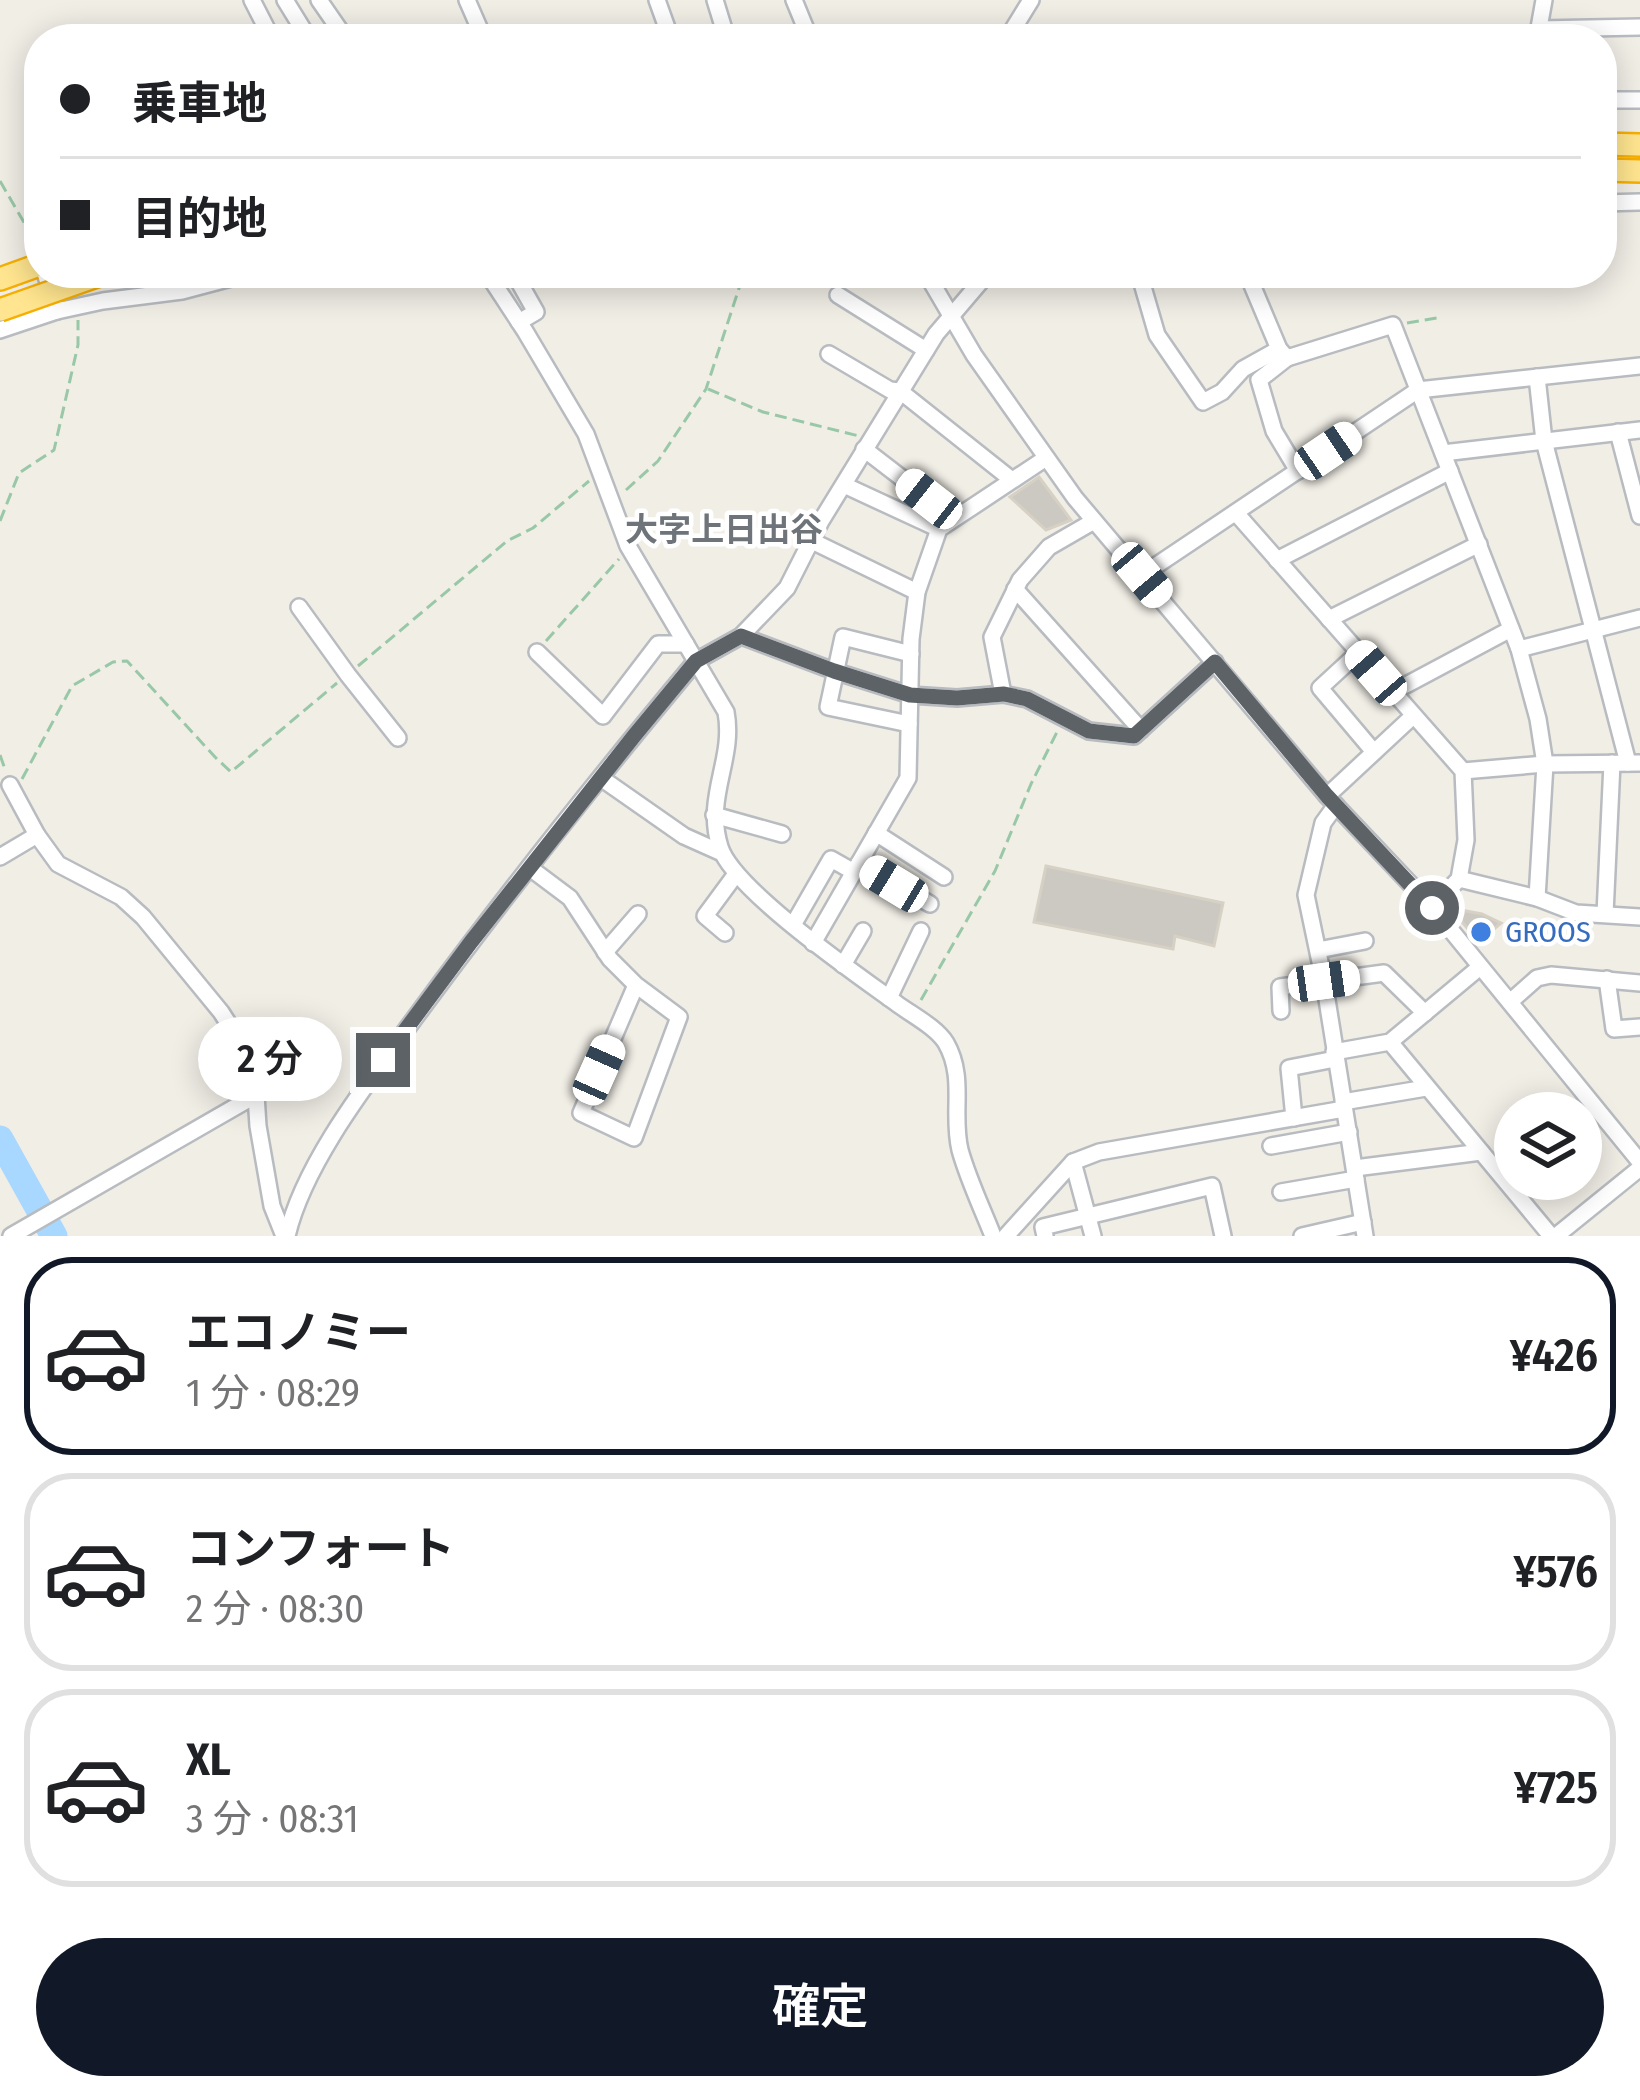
<!DOCTYPE html>
<html lang="ja">
<meta charset="utf-8">
<style>
body{margin:0;font-family:"Fira Sans Condensed","Noto Sans JP",sans-serif;background:#f2f2f2;color:#202124;height:100vh;display:flex;flex-direction:column;font-size:45px;white-space:nowrap}
*{box-sizing:border-box;margin:0}
p{font-size:39px;color:#757577}
.icon{flex:none;width:66px;height:66px;fill:none;stroke:currentColor;stroke-width:2;stroke-linecap:round;stroke-linejoin:round}
.map{position:relative;height:1236px;overflow:hidden}
.panel{display:flex;flex-direction:column;background:#fff;flex:1}
.panel>*{flex:none}
.guide{position:absolute;left:24px;top:24px;width:1593px;height:264px;border-radius:48px;box-shadow:0 6px 30px #0003;display:grid;align-content:center;height:264px;padding:0 36px;background:#fff}
.tools{position:absolute;left:1494px;top:1092px;display:grid;gap:24px}
.tools a{display:grid;place-items:center;width:108px;height:108px;border-radius:50%;background:#fff;box-shadow:0 6px 30px #0003;font-size:60px}
.end{position:absolute;width:54px;height:54px;margin:-27px;border:15px solid #5d6267;background:#fff;box-shadow:0 0 0 6px #fff}
.from{border-radius:50%}
.bubble{position:absolute;height:84px;border-radius:42px;background:#fff;box-shadow:0 6px 30px #0003;font-size:39px;font-weight:600;line-height:84px;text-align:center}
.car{position:absolute;width:36px;height:72px;margin:-36px -18px;border-radius:15px;box-shadow:0 0 9px 3px #0007;background:linear-gradient(#fff 24%,#345 0 40%,#fff 0 76%,#345 0 86%,#fff 0)}
.guide b{display:flex;align-items:center;gap:42px;height:114px;font-size:45px}
.guide b+b{border-top:3px solid #e0e0e0}
.guide i{width:30px;height:30px;background:#202124}
ul{padding:21px 0 0;list-style:none}
li{display:flex;align-items:center;gap:36px;height:198px;margin:0 24px 18px;padding:0 12px;border:6px solid #e0e0e0;border-radius:48px}
li div{flex:1}
li b{display:block;font-size:45px}
li em{font-style:normal;font-weight:600}
li.on{border-color:#111827}
li>.icon{width:108px;height:108px;stroke-width:1.5}
.primary-button{display:flex;gap:24px;margin-top:auto;padding:24px 36px}
.primary-button a{flex:1;height:138px;border-radius:72px;background:#111827;color:#fff;font-size:48px;font-weight:600;line-height:138px;text-align:center}
.map>svg:first-child{display:block}
.lines{fill:none;stroke-linecap:round;stroke-linejoin:round}
.river{stroke:#a8d7ff;stroke-width:27}
.building{fill:#ccc9c3;stroke:#d6d1c4;stroke-width:3}
.minor-casing{stroke:#b8bcc0;stroke-width:20}
.highway-casing{stroke:#f7af00;stroke-width:26}
.path{stroke:#99c8a8;stroke-width:3;stroke-dasharray:12 6;stroke-linecap:butt}
.minor{stroke:#fff;stroke-width:15}
.highway{stroke:#ffe58f;stroke-width:21}
.highway-bridge-casing{stroke:#f7af00;stroke-width:26;stroke-linecap:butt}
.highway-bridge{stroke:#ffe58f;stroke-width:21}
.route{stroke:#5d6267;stroke-width:15}
.shop-dot{fill:#3f7fe0;stroke:#fff;stroke-width:4.5}
.labels{text-anchor:middle;dominant-baseline:central;stroke-width:9;stroke-linejoin:round;paint-order:stroke}
.shop-label{font-size:30px;fill:#366cbe;stroke:#fff;text-anchor:start}
.neighbourhood-label{font-size:33px;font-weight:bold;fill:#6e7479;stroke:#fff}
</style>
<div class="map">
<svg width="1640" height="1236" viewBox="0 0 1640 1236">
<rect width="100%" height="100%" fill="#f1eee6"/>
<g class="lines">
<path class="river" d="M0 1139 54 1236"/>
</g>
<g class="building">
<path d="M1039 477 1071 520 1046 530 1010 497Z"/>
<path d="M1046 866 1223 903 1214 946 1175 936 1173 949 1034 922Z"/>
<path d="M1450 908 1482 914 1501 923 1479 942Z"/>
</g>
<g class="lines">
<defs>
<g id="minor">
<path d="M252 0 272 39"/>
<path d="M285 0 309 39"/>
<path d="M319 0 346 39"/>
<path d="M467 0 484 39"/>
<path d="M657 0 671 39"/>
<path d="M715 0 727 39"/>
<path d="M794 0 810 39"/>
<path d="M1539 29 1640 27"/>
<path d="M1007 39 1031 0"/>
<path d="M1537 39 1544 0"/>
<path d="M1602 100H1640"/>
<path d="M1602 203 1640 202"/>
<path d="M39 242 35 243 39 255"/>
<path d="M487 273 525 331 586 434 628 546 726 712C735 760 704 796 720 847 733 889 856 974 896 1003 912 1015 936 1027 946 1043 966 1078 951 1113 960 1150 968 1179 982 1208 993 1236"/>
<path d="M514 273 536 312 519 322"/>
<path d="M926 273 974 355 1075 498 1327 796 1432 907 1640 1162"/>
<path d="M1139 273 1157 335 1203 402 1222 392 1243 369 1279 349"/>
<path d="M1247 273 1279 349 1287 358 1393 325 1519 649 1538 719 1545 764 1537 898"/>
<path d="M838 295 926 350"/>
<path d="M57 311 103 301 182 291 250 273"/>
<path d="M0 330 57 311 45 273"/>
<path d="M829 354 890 390 900 391 1012 480"/>
<path d="M1287 358 1259 380 1274 431 1298 471"/>
<path d="M1537 377 1544 441 1628 763"/>
<path d="M1618 432 1640 516"/>
<path d="M864 449 929 499 917 518"/>
<path d="M1443 453 1640 430"/>
<path d="M844 485 939 529"/>
<path d="M1236 513 1463 771 1466 840 1459 879 1432 907"/>
<path d="M812 541 917 592"/>
<path d="M1277 560 1450 471"/>
<path d="M1142 575 1418 390 1640 366"/>
<path d="M1015 589 1141 730"/>
<path d="M299 607 348 675 398 738"/>
<path d="M1329 619 1479 544"/>
<path d="M741 636 834 671 910 695 957 698 1003 694 1027 699 1089 731 1134 736 1215 662"/>
<path d="M1519 649 1640 618"/>
<path d="M537 652 603 716 658 644H686"/>
<path d="M1358 653 1320 688 1374 752"/>
<path d="M1393 692 1511 629"/>
<path d="M1003 694 992 637 1020 580 1049 547 1094 521"/>
<path d="M909 724 828 707 843 637 911 654"/>
<path d="M1463 771 1545 764 1640 763"/>
<path d="M601 778 684 836 722 853"/>
<path d="M10 785 37 835 58 864 121 897 143 917 221 1012 243 1046 256 1095 258 1126 272 1206 284 1236"/>
<path d="M1327 796 1413 716"/>
<path d="M1336 805 1323 823 1306 895 1324 981 1365 1236"/>
<path d="M714 815 782 834"/>
<path d="M876 833 944 877"/>
<path d="M0 857 37 835"/>
<path d="M859 863 930 904"/>
<path d="M530 868 570 898 610 959 636 985 679 1017 634 1138 581 1113 636 985"/>
<path d="M1459 879 1537 898 1576 913 1640 917"/>
<path d="M1605 914 1612 763"/>
<path d="M793 925 831 859 854 872"/>
<path d="M725 933 705 916 736 874"/>
<path d="M813 943 908 778 911 639 917 592 939 529 1046 458"/>
<path d="M1318 950 1365 941"/>
<path d="M605 952 638 914"/>
<path d="M843 965 863 931"/>
<path d="M1607 979 1614 1029 1640 1027"/>
<path d="M889 998 921 931"/>
<path d="M1511 1001 1537 978 1551 975 1640 983"/>
<path d="M1281 1011 1280 987 1384 973 1425 1013"/>
<path d="M1390 1042 1551 1236"/>
<path d="M1334 1052 1390 1042 1480 967"/>
<path d="M1343 1102 1426 1088"/>
<path d="M1294 1118 1289 1068 1335 1059"/>
<path d="M1271 1146 1349 1132"/>
<path d="M1073 1162 1093 1236"/>
<path d="M1355 1168 1481 1152"/>
<path d="M1281 1192 1356 1179"/>
<path d="M11 1236 256 1095"/>
<path d="M287 1236C304 1162 372 1077 417 1015 506 894 600 776 696 661L741 636 787 588 821 521 936 334 988 273"/>
<path d="M1006 1236 1073 1162 1099 1152 1344 1109"/>
<path d="M1045 1236 1043 1227 1212 1186 1223 1236"/>
<path d="M1302 1236 1363 1222"/>
<path d="M1556 1236 1640 1168"/>
</g>
<g id="highway">
<path d="M1602 144 1640 145"/>
<path d="M1602 170 1640 171"/>
<path d="M0 279 39 265"/>
</g>
</defs>
<use href="#minor" class="minor-casing"/>
<use href="#highway" class="highway-casing"/>
<g class="path">
<path d="M0 181 29 231"/>
<path d="M1407 323 1442 317"/>
<path d="M708 389 763 412 859 436"/>
<path d="M626 490 658 461 706 389 744 273"/>
<path d="M0 521 19 473 54 450 78 345V320"/>
<path d="M546 641 619 559"/>
<path d="M358 666 507 541 533 528 589 481"/>
<path d="M0 755 6 772"/>
<path d="M22 779 72 686 113 662 127 661 215 757 231 772 337 683"/>
<path d="M921 1000 995 871 1031 784 1058 730"/>
</g>
<use href="#minor" class="minor"/>
<use href="#highway" class="highway"/>
<defs>
<path id="highway-bridge" d="M0 310 105 273"/>
</defs>
<use href="#highway-bridge" class="highway-bridge-casing"/>
<use href="#highway-bridge" class="highway-bridge"/>
</g>
<g class="lines">
<path class="route" d="M383 1060 471 942 634 736 696 661 741 636 834 671 910 695 957 698 1004 694 1027 699 1089 731 1134 736 1215 662 1327 796 1432 908"/>
</g>
<circle class="shop-dot" cx="1481" cy="932" r="12"/>
<g class="labels">
<g class="shop-label">
<text x="1505" y="932">GROOS</text>
</g>
<g class="neighbourhood-label">
<text x="724" y="530">大字上日出谷</text>
</g>
</g>
</svg>
<div class="tools">
<a><svg class="icon" aria-label="layers" viewBox="0 0 24 24"><path d="M12 4l9 5-9 5-9-5zM3 14l9 5 9-5"/></svg></a>
</div>
<i class="end from" style="left:1432px;top:908px"></i>
<i class="end" style="left:383px;top:1060px"></i>
<div class="bubble" style="left:198px;top:1017px;width:144px">2 分</div>
<i class="car" style="left:1328px;top:451px;rotate:56deg"></i>
<i class="car" style="left:929px;top:499px;rotate:308deg"></i>
<i class="car" style="left:1142px;top:575px;rotate:140deg"></i>
<i class="car" style="left:1376px;top:673px;rotate:319deg"></i>
<i class="car" style="left:894px;top:884px;rotate:301deg"></i>
<i class="car" style="left:1324px;top:981px;rotate:82deg"></i>
<i class="car" style="left:599px;top:1070px;rotate:24deg"></i>
<div class="guide">
<b><i class="from"></i>乗車地</b>
<b><i></i>目的地</b>
</div>
</div>
<section class="panel">
<ul>
<li class="on"><svg class="icon" aria-label="car" viewBox="0 0 24 24"><path d="M5 17H2v-5l4-1 3-4h7l3 4 3 1v5h-3M9 17h6M6 11h13"/><circle cx="7" cy="17" r="2"/><circle cx="17" cy="17" r="2"/></svg><div><b>エコノミー</b><p>1 分 · 08:29</p></div><em>¥426</em></li>
<li><svg class="icon" aria-label="car" viewBox="0 0 24 24"><path d="M5 17H2v-5l4-1 3-4h7l3 4 3 1v5h-3M9 17h6M6 11h13"/><circle cx="7" cy="17" r="2"/><circle cx="17" cy="17" r="2"/></svg><div><b>コンフォート</b><p>2 分 · 08:30</p></div><em>¥576</em></li>
<li><svg class="icon" aria-label="car" viewBox="0 0 24 24"><path d="M5 17H2v-5l4-1 3-4h7l3 4 3 1v5h-3M9 17h6M6 11h13"/><circle cx="7" cy="17" r="2"/><circle cx="17" cy="17" r="2"/></svg><div><b>XL</b><p>3 分 · 08:31</p></div><em>¥725</em></li>
</ul>
<div class="primary-button"><a>確定</a></div>
</section>
